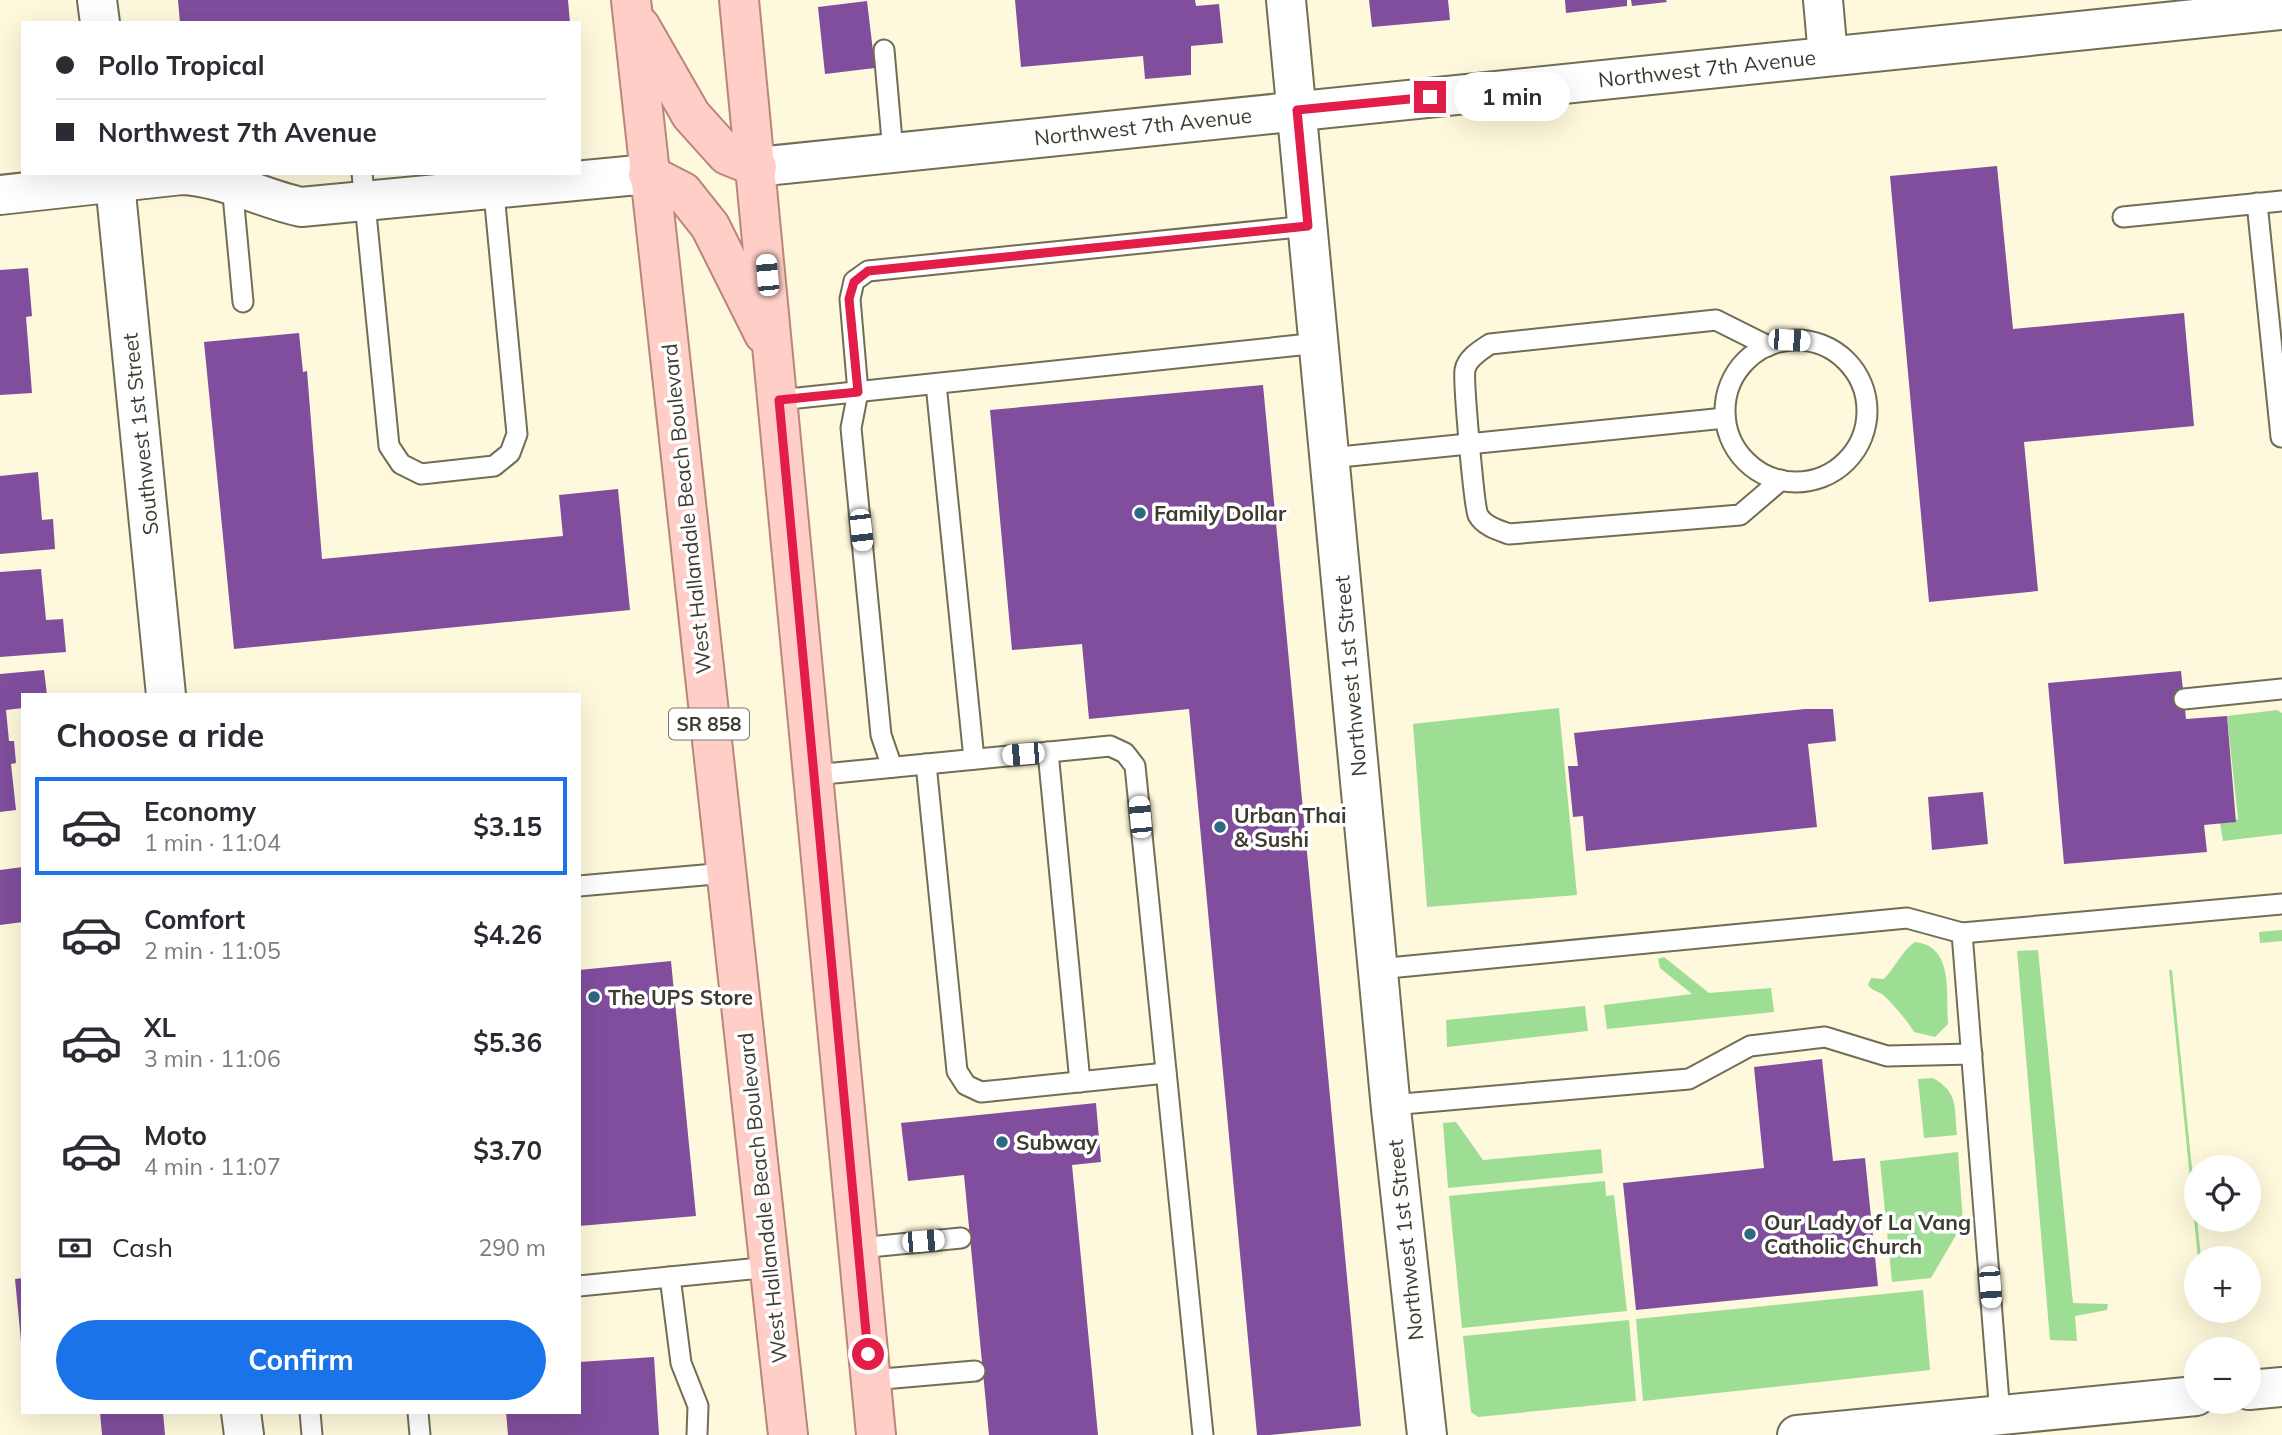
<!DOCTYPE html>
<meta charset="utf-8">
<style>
body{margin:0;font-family:Mulish,sans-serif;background:#f7f7f7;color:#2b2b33;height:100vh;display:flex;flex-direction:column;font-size:26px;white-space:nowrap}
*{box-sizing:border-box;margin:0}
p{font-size:23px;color:#7c7c81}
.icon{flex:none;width:38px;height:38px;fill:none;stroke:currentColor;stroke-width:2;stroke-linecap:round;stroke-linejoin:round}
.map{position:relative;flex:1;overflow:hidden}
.details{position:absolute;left:21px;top:693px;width:560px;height:721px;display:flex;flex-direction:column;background:#fff;border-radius:0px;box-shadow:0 7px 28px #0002}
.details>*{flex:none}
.banner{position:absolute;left:21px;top:21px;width:560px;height:154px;border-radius:0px;box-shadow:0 7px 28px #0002;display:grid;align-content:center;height:154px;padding:0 35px;background:#fff}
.controls{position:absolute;left:2184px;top:1155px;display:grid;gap:14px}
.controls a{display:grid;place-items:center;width:77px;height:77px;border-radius:50%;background:#fff;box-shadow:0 7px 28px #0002;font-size:35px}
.end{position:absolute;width:32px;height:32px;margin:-16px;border:9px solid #e11d48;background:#fff;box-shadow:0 0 0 4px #fff}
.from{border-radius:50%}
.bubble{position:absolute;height:49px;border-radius:24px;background:#fff;box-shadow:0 7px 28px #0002;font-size:23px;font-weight:700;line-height:49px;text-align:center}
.car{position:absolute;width:21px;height:42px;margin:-21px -10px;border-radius:9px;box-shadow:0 0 5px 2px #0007;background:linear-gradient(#fff 24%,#345 0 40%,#fff 0 76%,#345 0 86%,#fff 0)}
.banner b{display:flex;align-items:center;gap:24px;height:66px;font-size:26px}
.banner b+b{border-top:2px solid #e1e1e2}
.banner i{width:18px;height:18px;background:#2b2b33}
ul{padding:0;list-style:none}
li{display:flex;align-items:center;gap:21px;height:98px;margin:0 14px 10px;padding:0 21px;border:4px solid transparent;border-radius:0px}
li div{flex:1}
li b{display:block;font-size:26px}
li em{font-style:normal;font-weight:700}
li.on{border-color:#1a73e8}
li>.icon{width:63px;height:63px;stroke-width:1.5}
h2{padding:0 35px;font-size:32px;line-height:84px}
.pay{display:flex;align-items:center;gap:18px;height:77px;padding:0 35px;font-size:26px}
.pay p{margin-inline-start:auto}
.cta{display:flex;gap:14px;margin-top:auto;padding:14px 35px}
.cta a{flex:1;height:80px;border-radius:42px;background:#1a73e8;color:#fff;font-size:28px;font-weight:700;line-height:80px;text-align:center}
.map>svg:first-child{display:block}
.green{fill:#9ede94}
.building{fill:#804e9d}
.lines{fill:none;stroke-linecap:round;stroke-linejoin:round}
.service-casing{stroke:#726d55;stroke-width:23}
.minor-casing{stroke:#726d55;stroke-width:42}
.primary-casing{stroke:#ba867a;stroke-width:42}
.service{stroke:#fff;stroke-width:19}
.minor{stroke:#fff;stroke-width:38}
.primary{stroke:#fecec7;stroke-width:38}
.route{stroke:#e11d48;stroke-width:9}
.poi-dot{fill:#2e6881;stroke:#fff;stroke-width:2.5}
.labels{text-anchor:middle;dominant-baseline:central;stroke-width:7;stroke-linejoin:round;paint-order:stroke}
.shield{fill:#fff;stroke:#78766f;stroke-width:2}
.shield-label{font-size:19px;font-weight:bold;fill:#3e3b31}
.street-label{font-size:21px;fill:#3e3b31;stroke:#fff}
.poi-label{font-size:21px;font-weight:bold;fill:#3e3b31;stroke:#fff;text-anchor:start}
</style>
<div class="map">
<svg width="2282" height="1435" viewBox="0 0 2282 1435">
<rect width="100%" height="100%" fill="#fef8dc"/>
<g class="green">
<path d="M1559 708 1577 895 1427 907 1413 724Z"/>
<path d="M2277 710 2282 713V834L2223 841 2220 823 2238 819 2227 716Z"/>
<path d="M2282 930V941L2260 943 2259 932Z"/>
<path d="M1915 942C1954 946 1946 993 1948 1024L1935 1037 1914 1032C1911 1025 1888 998 1882 994 1875 990 1873 991 1868 985L1871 978 1884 979C1895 968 1903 949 1915 942Z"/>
<path d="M2038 950 2073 1303 2108 1304 2107 1310 2075 1316 2077 1341 2050 1340 2017 951Z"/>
<path d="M1664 957 1709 993 1771 988 1774 1012 1607 1029 1604 1005 1692 994 1660 968 1658 959Z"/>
<path d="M2169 970H2172L2201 1258H2198Z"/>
<path d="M1585 1006 1588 1031 1447 1047 1446 1020Z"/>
<path d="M1933 1078C1959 1093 1954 1107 1957 1135L1924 1138 1918 1079Z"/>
<path d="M1456 1122 1483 1160 1601 1149 1603 1173 1448 1188 1443 1123Z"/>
<path d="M1958 1152 1963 1223 1931 1278 1892 1282 1880 1161Z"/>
<path d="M1605 1181 1606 1196 1614 1195 1627 1311 1462 1328 1449 1196Z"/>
<path d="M1923 1290 1930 1370 1643 1401 1636 1319Z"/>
<path d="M1629 1320 1636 1401 1478 1417 1471 1412 1463 1336Z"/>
</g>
<g class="building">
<path d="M178 0H568L570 23H180Z"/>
<path d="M1015 0H1195L1196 6 1219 4 1223 43 1191 46V75L1145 79 1143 56 1021 67Z"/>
<path d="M1369 0H1448L1450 20 1372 27Z"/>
<path d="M1565 0H1627V6L1566 13Z"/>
<path d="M1631 0H1666L1667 2 1632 6Z"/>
<path d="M867 1 875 68 825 74 818 7Z"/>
<path d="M1997 166 2013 329 2184 313 2194 426 2024 442 2038 591 1929 602 1890 176Z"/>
<path d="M28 268 32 316 26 317 32 393 0 395V270Z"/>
<path d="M299 333 303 372 307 371 322 559 563 536 559 495 618 489 630 610 234 649 204 342Z"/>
<path d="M1263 385 1361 1426 1269 1435H1257L1189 709 1089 719 1082 644 1012 650 990 410Z"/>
<path d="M38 472 42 520 53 519 55 549 0 554V476Z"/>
<path d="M41 569 46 620 63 619 66 652 0 657V572Z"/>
<path d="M44 670 47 695H23V708L6 710 9 741H14L16 763 11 764 16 810 0 812V674Z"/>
<path d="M2181 671 2186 719 2227 716 2236 822 2204 825 2207 852 2064 864 2048 683Z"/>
<path d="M1805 709H1833L1836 741 1808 744 1817 827 1586 851 1583 816 1573 817 1568 766H1578L1574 733Z"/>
<path d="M1983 792 1988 844 1932 850 1928 797Z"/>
<path d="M23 867V922L0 925V870Z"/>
<path d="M671 961 696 1216 579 1226V970Z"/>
<path d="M1822 1059 1833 1161 1865 1158 1878 1286 1636 1310 1623 1183 1764 1168 1754 1067Z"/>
<path d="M1096 1103 1101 1162 1072 1165 1098 1435H989L964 1175 908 1181 901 1123Z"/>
<path d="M23 1278V1341H21L15 1279Z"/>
<path d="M654 1357 659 1435H508L506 1412H579V1362Z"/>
<path d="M100 1412H163L165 1435H102Z"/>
</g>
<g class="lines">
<defs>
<g id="service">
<path d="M884 50 893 152"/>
<path d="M362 173 389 446 401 464 421 474 494 466 510 453 517 434 493 183"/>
<path d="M232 184 243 302"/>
<path d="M2257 203 2281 437"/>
<path d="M2123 217 2282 201"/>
<circle cx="1796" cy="411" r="71"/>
<path d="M1768 346 1716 320 1490 344C1481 350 1467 358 1465 370 1463 381 1474 506 1478 515 1484 526 1498 530 1509 534L1740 515 1781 480"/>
<path d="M936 384 974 759"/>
<path d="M779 400 1319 343"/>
<path d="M1330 458 1725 418"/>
<path d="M2184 699 2282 689"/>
<path d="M1048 752 1080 1082"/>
<path d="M926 764 957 1071 966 1085 981 1092 1166 1073"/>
<path d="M892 767 881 735 851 428 858 392 850 299 854 281 868 271 1308 226"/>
<path d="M814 775 1110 746 1125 753 1135 766 1203 1435"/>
<path d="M579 886 726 873"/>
<path d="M1962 933 2000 1415"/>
<path d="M1378 969 1907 918 1962 933 2282 904"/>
<path d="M1391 1105 1689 1079 1750 1046 1825 1037 1887 1056 1972 1054"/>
<path d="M859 1248 961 1238"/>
<path d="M670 1277 681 1363 698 1406 697 1435"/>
<path d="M579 1286 770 1267"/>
<path d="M871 1380 975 1371"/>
<path d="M310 1412 312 1435"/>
<path d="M418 1412 420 1435"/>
</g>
<g id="minor">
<path d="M97 0 100 23"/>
<path d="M1286 0 1391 1109 1427 1435"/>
<path d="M1823 0 1828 56"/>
<path d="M757 167 2282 10"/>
<path d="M114 173 166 695"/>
<path d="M0 195 182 175C224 177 260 198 301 207L648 174"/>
<path d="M2249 1390 2282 1387"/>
<path d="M241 1412 244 1435"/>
<path d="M1797 1435 2196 1396"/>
</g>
<g id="primary">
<path d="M631 0 788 1435"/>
<path d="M739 0 876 1435"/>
<path d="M640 26 691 115 727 155 757 167"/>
<path d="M648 174 683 192 710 226 764 334"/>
</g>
</defs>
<use href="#service" class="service-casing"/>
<use href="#minor" class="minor-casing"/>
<use href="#primary" class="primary-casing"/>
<use href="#service" class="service"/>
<use href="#minor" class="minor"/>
<use href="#primary" class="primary"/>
</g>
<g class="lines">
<path class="route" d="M868 1354 779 400 858 392 849 299 854 282 868 271 1308 226 1297 110 1430 97"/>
</g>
<g class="poi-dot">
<circle cx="1140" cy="513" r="7"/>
<circle cx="1220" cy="827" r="7"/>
<circle cx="594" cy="997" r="7"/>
<circle cx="1002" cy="1142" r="7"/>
<circle cx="1750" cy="1234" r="7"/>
</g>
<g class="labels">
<rect class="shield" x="669" y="708.5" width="80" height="31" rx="5"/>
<g class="shield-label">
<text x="709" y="724">SR 858</text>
</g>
<g class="street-label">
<text transform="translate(1707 68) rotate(-6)">Northwest 7th Avenue</text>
<text transform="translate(1143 126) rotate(-6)">Northwest 7th Avenue</text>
<text transform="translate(140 434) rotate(-96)">Southwest 1st Street</text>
<text transform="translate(686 509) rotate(-96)">West Hallandale Beach Boulevard</text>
<text transform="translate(1350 676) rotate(-95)">Northwest 1st Street</text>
<text transform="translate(762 1198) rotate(-96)">West Hallandale Beach Boulevard</text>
<text transform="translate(1405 1240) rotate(-96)">Northwest 1st Street</text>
</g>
<g class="poi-label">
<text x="1154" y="513">Family Dollar</text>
<text x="1234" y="815">Urban Thai<tspan x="1234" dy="24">&amp; Sushi</tspan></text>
<text x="608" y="997">The UPS Store</text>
<text x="1016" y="1142">Subway</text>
<text x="1764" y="1222">Our Lady of La Vang<tspan x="1764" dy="24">Catholic Church</tspan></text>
</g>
</g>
</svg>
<div class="controls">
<a><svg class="icon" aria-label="locate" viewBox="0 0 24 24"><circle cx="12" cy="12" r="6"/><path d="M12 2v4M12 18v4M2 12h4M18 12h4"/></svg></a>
<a>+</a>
<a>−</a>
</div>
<i class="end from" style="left:868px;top:1354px"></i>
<i class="end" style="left:1430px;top:97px"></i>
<div class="bubble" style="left:1454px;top:72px;width:116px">1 min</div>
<i class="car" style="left:767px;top:275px;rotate:355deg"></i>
<i class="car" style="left:1789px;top:340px;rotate:94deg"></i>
<i class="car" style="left:861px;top:530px;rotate:174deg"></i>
<i class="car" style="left:1023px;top:754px;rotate:265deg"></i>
<i class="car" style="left:1140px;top:817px;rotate:355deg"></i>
<i class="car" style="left:923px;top:1241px;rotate:85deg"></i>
<i class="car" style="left:1990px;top:1287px;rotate:176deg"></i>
<div class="banner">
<b><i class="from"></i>Pollo Tropical</b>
<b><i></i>Northwest 7th Avenue</b>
</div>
<section class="details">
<h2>Choose a ride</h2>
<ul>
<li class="on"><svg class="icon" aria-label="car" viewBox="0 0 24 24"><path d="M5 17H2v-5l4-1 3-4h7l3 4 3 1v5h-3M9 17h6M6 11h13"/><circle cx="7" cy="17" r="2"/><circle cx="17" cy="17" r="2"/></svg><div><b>Economy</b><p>1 min · 11:04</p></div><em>$3.15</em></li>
<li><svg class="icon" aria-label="car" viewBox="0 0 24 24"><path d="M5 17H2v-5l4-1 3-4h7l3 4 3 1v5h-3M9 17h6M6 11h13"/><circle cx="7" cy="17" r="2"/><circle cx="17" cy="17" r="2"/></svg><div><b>Comfort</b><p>2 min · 11:05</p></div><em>$4.26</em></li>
<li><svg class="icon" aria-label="car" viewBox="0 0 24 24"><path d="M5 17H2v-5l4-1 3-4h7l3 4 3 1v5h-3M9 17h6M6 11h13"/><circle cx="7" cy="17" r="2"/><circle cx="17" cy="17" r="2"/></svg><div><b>XL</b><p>3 min · 11:06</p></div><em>$5.36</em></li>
<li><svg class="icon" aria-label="car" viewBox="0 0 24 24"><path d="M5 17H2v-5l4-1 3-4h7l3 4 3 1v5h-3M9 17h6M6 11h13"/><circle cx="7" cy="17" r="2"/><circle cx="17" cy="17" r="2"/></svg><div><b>Moto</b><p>4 min · 11:07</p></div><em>$3.70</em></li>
</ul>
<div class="pay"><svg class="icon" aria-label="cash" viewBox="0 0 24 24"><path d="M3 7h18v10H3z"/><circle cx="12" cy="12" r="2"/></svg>Cash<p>290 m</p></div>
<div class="cta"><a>Confirm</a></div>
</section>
</div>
